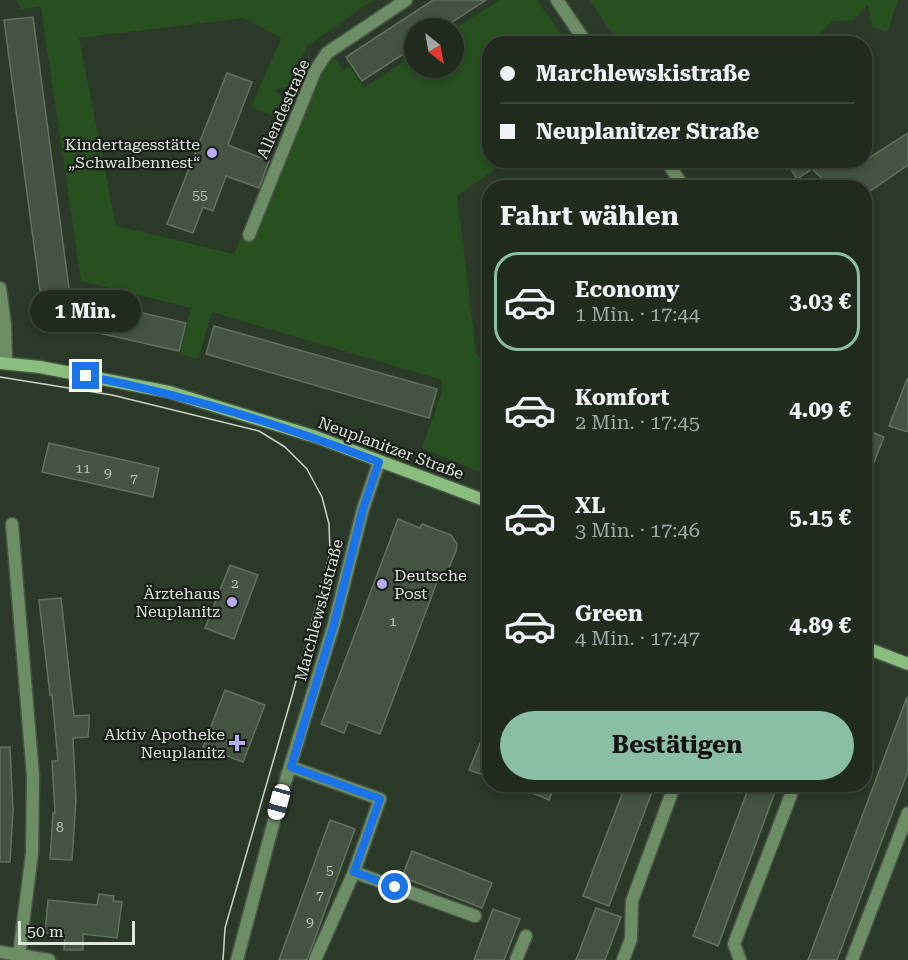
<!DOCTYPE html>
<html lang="de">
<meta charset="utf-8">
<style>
body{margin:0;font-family:"Roboto Serif",serif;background:#2d372b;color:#f1f3f6;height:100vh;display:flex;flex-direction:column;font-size:22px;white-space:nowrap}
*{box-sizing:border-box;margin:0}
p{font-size:20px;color:#a2a7a4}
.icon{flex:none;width:33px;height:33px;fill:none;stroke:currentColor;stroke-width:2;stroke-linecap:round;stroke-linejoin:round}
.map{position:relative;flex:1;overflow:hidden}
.panel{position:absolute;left:482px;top:180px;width:390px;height:612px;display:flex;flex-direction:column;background:#202b1e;border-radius:24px;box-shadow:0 3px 9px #0003,0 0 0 2px #3d473c}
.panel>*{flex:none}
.guide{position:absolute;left:482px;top:36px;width:390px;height:132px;border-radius:24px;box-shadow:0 3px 9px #0003,0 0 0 2px #3d473c;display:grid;align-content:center;height:132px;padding:0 18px;background:#202b1e}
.needle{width:39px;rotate:149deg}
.fabs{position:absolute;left:404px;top:18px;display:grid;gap:12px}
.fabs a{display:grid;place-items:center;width:60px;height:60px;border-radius:50%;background:#202b1e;box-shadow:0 3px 9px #0003,0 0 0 2px #3d473c;font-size:30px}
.scale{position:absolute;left:18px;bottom:15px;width:117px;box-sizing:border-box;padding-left:6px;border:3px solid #dee7dc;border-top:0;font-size:16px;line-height:21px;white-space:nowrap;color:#dee7dc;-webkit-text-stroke:4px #181e17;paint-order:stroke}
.end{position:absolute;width:27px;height:27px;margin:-14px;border:8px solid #1a73e8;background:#fff;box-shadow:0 0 0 3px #fff}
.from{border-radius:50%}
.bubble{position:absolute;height:42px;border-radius:21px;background:#202b1e;box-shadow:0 3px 9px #0003,0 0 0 2px #3d473c;font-size:20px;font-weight:700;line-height:42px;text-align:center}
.car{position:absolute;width:18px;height:36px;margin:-18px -9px;border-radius:8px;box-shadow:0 0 4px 2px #0007;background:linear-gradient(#fff 24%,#345 0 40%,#fff 0 76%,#345 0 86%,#fff 0)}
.guide b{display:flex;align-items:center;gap:21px;height:57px;font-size:22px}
.guide b+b{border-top:2px solid #3d473c}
.guide i{width:15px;height:15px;background:#f1f3f6}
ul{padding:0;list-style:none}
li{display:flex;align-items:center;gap:18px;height:99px;margin:0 12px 9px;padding:0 6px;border:3px solid transparent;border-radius:24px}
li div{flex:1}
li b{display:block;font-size:22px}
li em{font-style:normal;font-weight:700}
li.active{border-color:#8abfa5}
li>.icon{width:54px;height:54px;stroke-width:1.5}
h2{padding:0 18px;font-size:27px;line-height:72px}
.button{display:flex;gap:12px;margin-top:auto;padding:12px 18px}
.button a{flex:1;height:69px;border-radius:36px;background:#8abfa5;color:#111;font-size:24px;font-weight:700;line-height:69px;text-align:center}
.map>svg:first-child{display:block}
.green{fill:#274f1f}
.building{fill:#455442;stroke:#62725f;stroke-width:1.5}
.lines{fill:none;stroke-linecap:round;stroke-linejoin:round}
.street-casing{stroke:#485545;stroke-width:15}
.secondary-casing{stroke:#485545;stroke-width:15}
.street{stroke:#6c8d65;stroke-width:12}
.secondary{stroke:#89be7f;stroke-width:12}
.tram{stroke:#ccd5ca;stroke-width:1.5}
.route{stroke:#1a73e8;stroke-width:8}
.poi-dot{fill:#b7abf8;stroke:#181e17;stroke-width:2}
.labels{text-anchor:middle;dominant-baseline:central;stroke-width:4.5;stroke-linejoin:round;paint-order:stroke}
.number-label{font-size:14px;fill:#b8c2b6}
.street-label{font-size:16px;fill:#dee7dc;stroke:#181e17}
.poi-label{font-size:16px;fill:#dee7dc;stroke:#181e17;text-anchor:end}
</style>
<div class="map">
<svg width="908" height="960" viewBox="0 0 908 960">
<rect width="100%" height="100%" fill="#2b3928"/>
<g class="green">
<path d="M16 0H373L307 46 288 86 276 90 282 98 273 116 251 107 281 38 244 18 79 38 116 226 234 254 242 235H255L320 71 332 55 344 70 349 66 364 88 414 55V68H453V30L499 0H537L567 43 489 44V160L507 161 457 196 476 352 479 357 489 361V476L422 448 441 394 442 380 212 312 198 359 180 354 191 308 81 281 41 7 20 9Z"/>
<path d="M590 0H898L887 33 872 27 868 5 854 20 833 21 814 40 801 43 619 44Z"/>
</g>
<g class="building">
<path d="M433 0H486L443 28H414V47L362 81 346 57Z"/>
<path d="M33 17 70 296 186 323 179 351 44 321 4 20Z"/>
<path d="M227 73 252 82 228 145 269 161 259 188 226 176 213 211 203 207 193 233 167 224Z"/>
<path d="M908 133V165L864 195V188H832L812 169 797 179 785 160H866Z"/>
<path d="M214 326 437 389 429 418 206 354Z"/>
<path d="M907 379 908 380V432L889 426Z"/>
<path d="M864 429 884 437 873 465 864 461Z"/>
<path d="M49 443 159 468 153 497 42 472Z"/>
<path d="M398 519 420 528 422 524 451 535 457 544 456 551 445 577 440 574 380 734 348 722 344 733 321 724Z"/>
<path d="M230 565 258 575 234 639 205 628Z"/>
<path d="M61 598 74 716 89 715V724L88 737 73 738 76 800 72 860 50 859 53 813H55L52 761H58L52 695H50L39 600Z"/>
<path d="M225 690 265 705 243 762 203 747Z"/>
<path d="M907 697 908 771 837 960H808Z"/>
<path d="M489 722V777L469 770Z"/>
<path d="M0 747H10L13 810 10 862H0Z"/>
<path d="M511 784H555L549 800Z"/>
<path d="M626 784H655L609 906 583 896Z"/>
<path d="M750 784H778L718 946 693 936Z"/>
<path d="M330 820 355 829 307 960H279Z"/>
<path d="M412 851 492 883 482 908 402 877Z"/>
<path d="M99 894 114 896 113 901 122 902 117 938 83 934V950H64L65 935 45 933 48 900 97 905Z"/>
<path d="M596 908 621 917 605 960H576Z"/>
<path d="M493 909 520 919 504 960H474Z"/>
</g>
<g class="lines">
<defs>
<g id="street">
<path d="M557 0 587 44"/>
<path d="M666 160 684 188"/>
<path d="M249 235 315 71 327 53 406 0"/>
<path d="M0 288 5 324 6 363"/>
<path d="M12 524 33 776 32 853 19 955"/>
<path d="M291 767 380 799 354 872 315 960"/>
<path d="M354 872 475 916"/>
<path d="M0 952 49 960"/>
<path d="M237 960 279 802 334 624 363 509 379 462"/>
<path d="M516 960 526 936"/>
<path d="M623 960 631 939 632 901 675 784"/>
<path d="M740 960 734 944 795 784"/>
<path d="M852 960 908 813"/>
</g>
<g id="secondary">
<path d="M0 363 40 367 169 392 316 437 489 502"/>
<path d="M864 647 908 664"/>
</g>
</defs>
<use href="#street" class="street-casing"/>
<use href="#secondary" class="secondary-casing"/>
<use href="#street" class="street"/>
<use href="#secondary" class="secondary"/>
<path class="tram" d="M0 377 112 395 259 431 285 447 307 469 322 497 329 524 330 553 292 696 225 928 223 960"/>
</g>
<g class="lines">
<path class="route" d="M86 376C187 395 283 425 379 462L363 509 334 624 291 767 380 799 354 872 395 887"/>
</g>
<g class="poi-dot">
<circle cx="212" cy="153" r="6"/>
<circle cx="382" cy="584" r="6"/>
<circle cx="232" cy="602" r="6"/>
<path d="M234 734h6v6h6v6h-6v6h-6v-6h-6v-6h6z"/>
</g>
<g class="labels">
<g class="number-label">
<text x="200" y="195">55</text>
<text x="83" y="468">11</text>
<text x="108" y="473">9</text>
<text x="134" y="478">7</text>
<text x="235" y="583">2</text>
<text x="393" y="621">1</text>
<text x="60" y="827">8</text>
<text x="330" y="870">5</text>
<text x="320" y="895">7</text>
<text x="310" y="922">9</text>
</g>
<g class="street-label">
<text transform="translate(283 109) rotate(-66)">Allendestraße</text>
<text transform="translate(391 448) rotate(20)">Neuplanitzer Straße</text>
<text transform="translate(319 610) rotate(-75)">Marchlewskistraße</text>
</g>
<g class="poi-label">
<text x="200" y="144">Kindertagesstätte<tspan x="200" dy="18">„Schwalbennest“</tspan></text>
<text x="394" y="575" text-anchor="start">Deutsche<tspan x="394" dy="18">Post</tspan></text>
<text x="220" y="593">Ärztehaus<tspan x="220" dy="18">Neuplanitz</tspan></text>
<text x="225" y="734">Aktiv Apotheke<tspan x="225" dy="18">Neuplanitz</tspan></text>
</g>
</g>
</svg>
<div class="fabs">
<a><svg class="needle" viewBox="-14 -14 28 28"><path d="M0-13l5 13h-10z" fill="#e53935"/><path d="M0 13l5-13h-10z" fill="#a2a7a4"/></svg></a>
</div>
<div class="scale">50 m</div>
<i class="end from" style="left:395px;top:887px"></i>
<i class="end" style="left:86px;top:376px"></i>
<div class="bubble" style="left:30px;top:290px;width:111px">1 Min.</div>
<i class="car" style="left:279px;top:802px;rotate:195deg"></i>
<div class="guide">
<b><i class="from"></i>Marchlewskistraße</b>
<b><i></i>Neuplanitzer Straße</b>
</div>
<section class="panel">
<h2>Fahrt wählen</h2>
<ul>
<li class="active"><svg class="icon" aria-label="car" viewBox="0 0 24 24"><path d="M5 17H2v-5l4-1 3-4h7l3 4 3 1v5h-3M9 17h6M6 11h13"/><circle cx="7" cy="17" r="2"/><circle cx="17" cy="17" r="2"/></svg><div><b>Economy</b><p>1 Min. · 17:44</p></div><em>3.03 €</em></li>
<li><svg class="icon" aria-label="car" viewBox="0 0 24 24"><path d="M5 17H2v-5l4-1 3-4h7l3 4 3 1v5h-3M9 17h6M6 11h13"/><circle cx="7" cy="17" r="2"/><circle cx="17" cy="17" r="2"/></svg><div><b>Komfort</b><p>2 Min. · 17:45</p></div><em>4.09 €</em></li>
<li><svg class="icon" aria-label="car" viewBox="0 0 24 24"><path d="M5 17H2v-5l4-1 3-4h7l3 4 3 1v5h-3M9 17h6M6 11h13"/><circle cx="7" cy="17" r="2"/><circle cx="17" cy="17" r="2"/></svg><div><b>XL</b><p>3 Min. · 17:46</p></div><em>5.15 €</em></li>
<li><svg class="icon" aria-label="car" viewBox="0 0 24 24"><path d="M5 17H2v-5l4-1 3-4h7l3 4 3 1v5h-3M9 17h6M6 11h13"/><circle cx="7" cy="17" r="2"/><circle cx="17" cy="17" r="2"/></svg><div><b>Green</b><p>4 Min. · 17:47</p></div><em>4.89 €</em></li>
</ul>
<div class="button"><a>Bestätigen</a></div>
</section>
</div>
